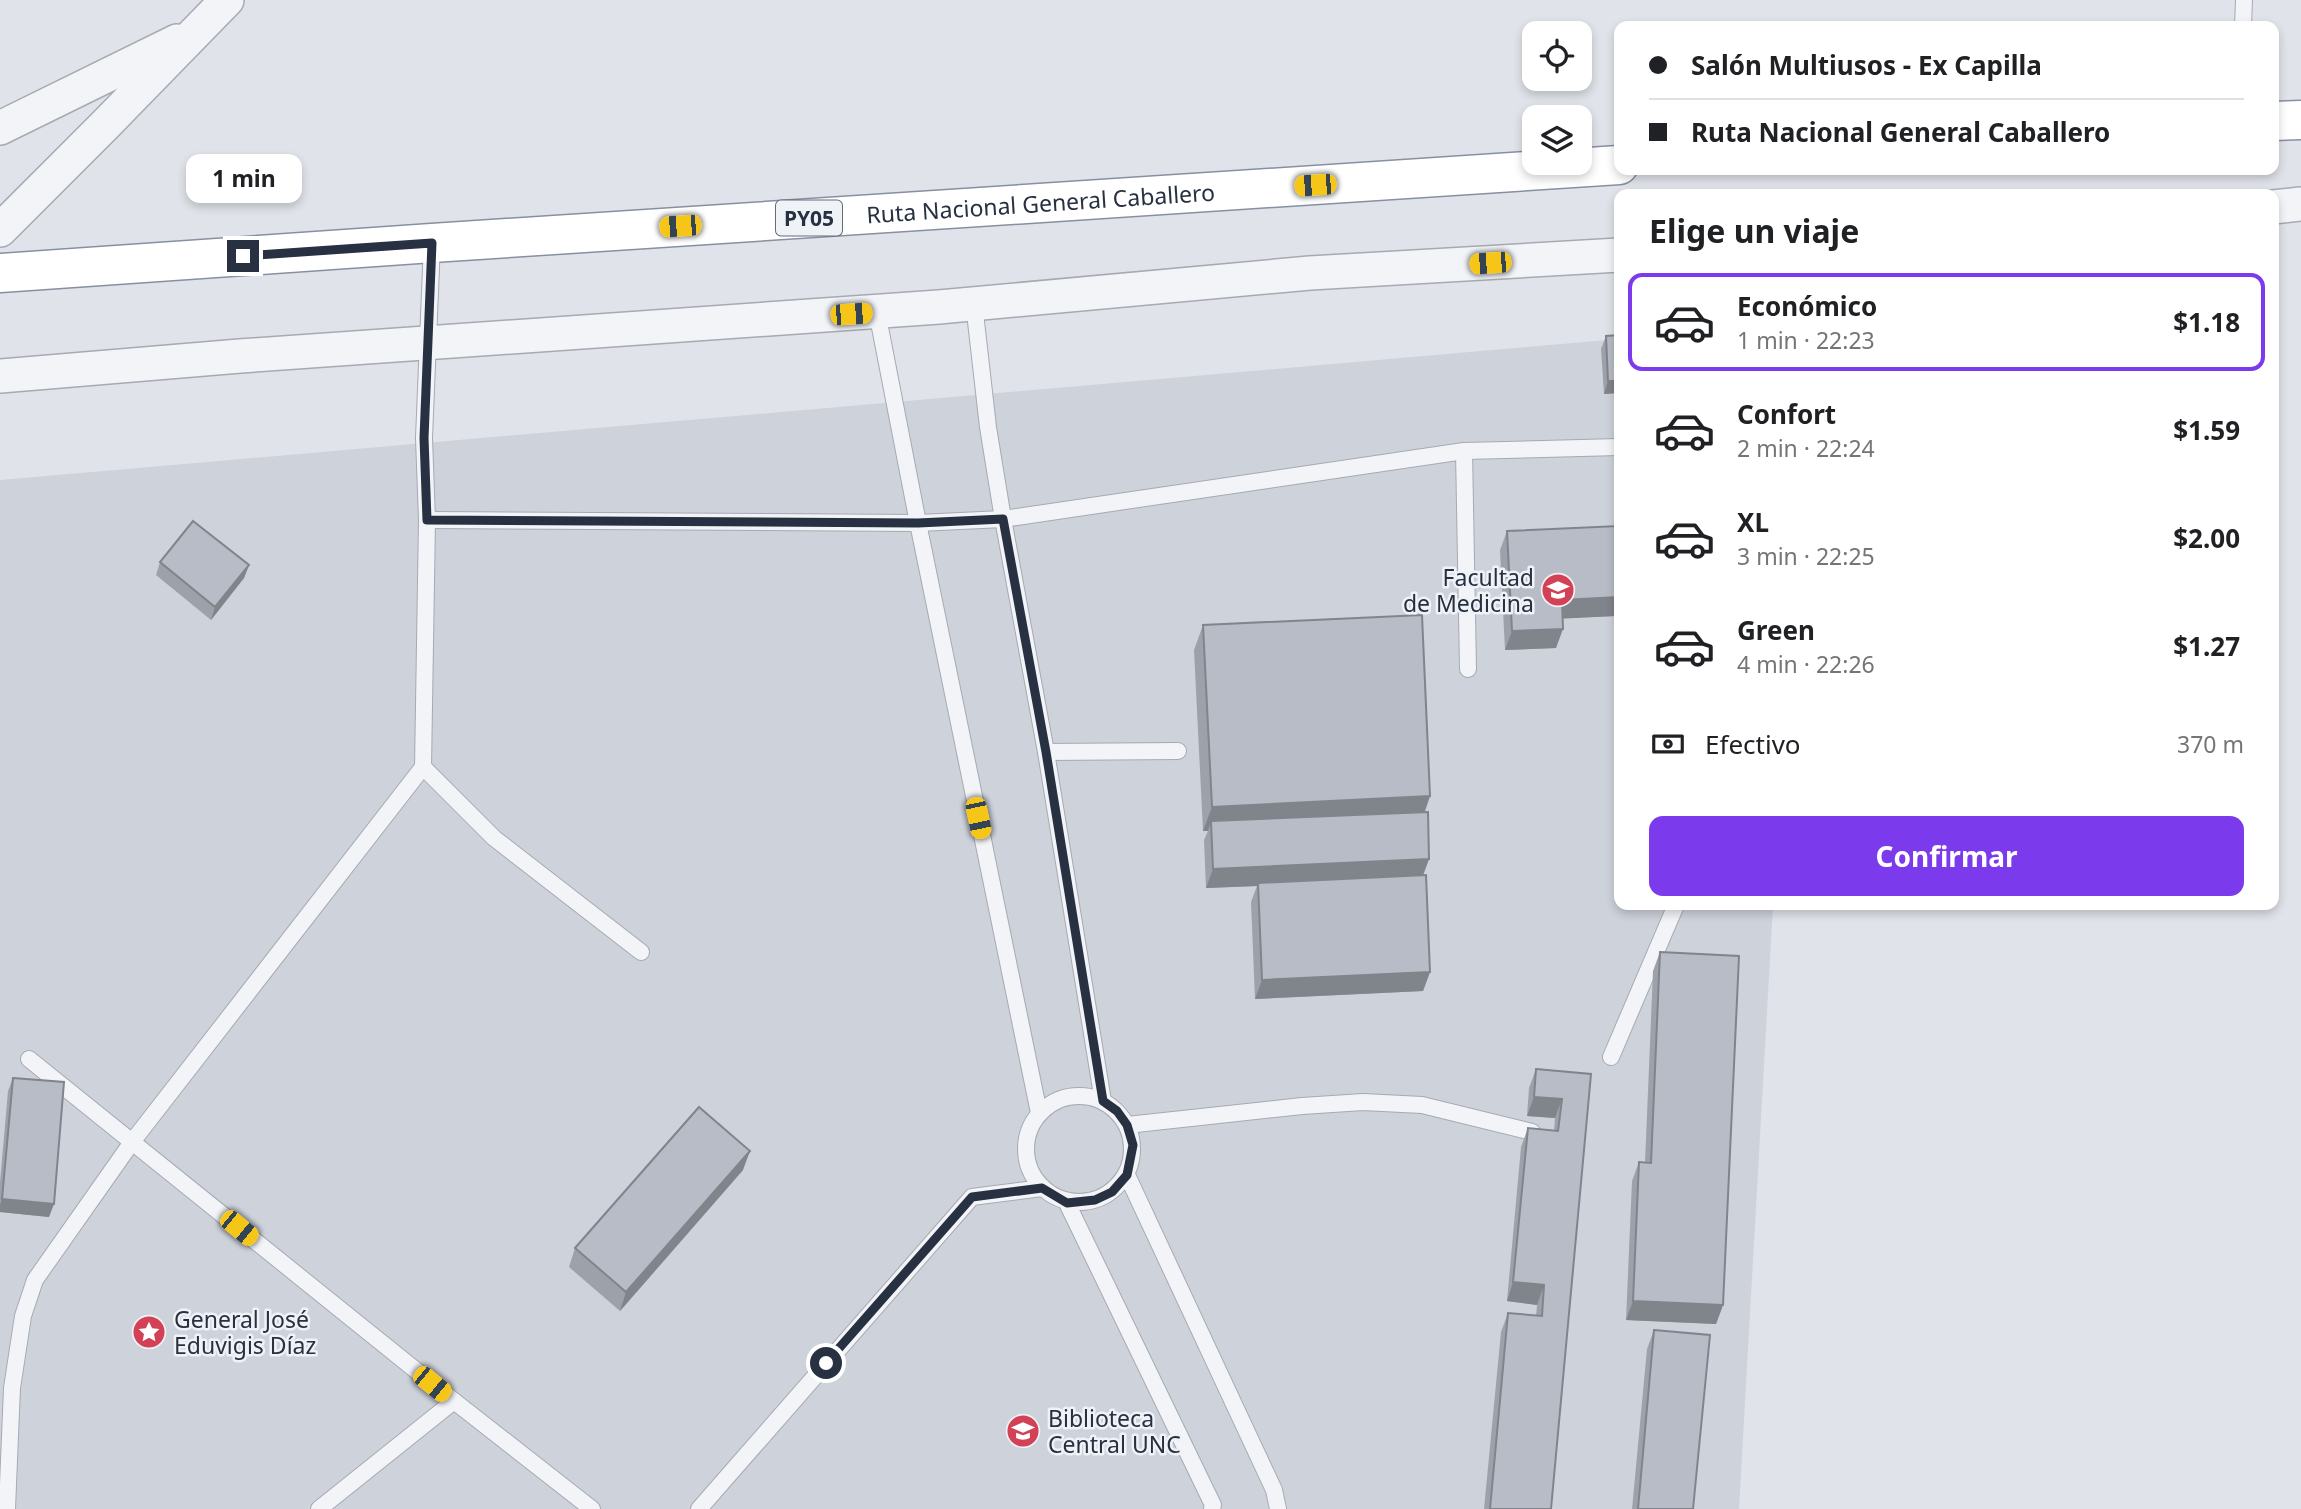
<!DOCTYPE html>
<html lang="es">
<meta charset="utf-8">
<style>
body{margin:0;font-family:"Noto Sans",sans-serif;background:#f6f6f6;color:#202124;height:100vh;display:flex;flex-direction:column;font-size:26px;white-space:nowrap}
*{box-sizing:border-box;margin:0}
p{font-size:23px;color:#757577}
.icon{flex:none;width:38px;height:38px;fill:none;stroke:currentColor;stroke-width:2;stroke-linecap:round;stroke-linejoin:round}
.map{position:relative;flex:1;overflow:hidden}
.side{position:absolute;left:1614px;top:189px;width:665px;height:721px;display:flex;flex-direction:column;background:#fff;border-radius:14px;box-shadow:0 4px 10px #0003}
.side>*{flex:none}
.banner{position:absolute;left:1614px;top:21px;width:665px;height:154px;border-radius:14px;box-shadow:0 4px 10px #0003;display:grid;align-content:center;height:154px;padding:0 35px;background:#fff}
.tools{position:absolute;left:1522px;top:21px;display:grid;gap:14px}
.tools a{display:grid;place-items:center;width:70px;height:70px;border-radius:14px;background:#fff;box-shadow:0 4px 10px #0003;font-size:35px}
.end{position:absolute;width:32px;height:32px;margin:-16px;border:9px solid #283141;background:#fff;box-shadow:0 0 0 4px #fff}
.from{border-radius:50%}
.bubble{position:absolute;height:49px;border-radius:14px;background:#fff;box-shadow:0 4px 10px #0003;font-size:23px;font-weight:700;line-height:49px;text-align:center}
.car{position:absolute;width:21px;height:42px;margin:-21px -10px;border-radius:9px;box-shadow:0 0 5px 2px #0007;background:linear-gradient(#f5c518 24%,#345 0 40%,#f5c518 0 76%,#345 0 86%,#f5c518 0)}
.banner b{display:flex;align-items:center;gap:24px;height:66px;font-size:26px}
.banner b+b{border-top:2px solid #e0e0e0}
.banner i{width:18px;height:18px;background:#202124}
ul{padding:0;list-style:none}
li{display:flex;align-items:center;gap:21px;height:98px;margin:0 14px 10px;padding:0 21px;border:4px solid transparent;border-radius:14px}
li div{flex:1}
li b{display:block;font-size:26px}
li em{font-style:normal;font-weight:700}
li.active{border-color:#7c3aed}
li>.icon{width:63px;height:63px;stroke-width:1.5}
h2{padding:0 35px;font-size:32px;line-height:84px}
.pay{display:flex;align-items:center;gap:18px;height:77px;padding:0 35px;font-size:26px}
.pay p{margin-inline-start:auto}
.button{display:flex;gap:14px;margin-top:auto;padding:14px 35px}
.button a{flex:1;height:80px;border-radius:14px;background:#7c3aed;color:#fff;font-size:28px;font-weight:700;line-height:80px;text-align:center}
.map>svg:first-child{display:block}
.built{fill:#ced2db}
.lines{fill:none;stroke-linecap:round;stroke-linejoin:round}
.lane-casing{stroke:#a5aab3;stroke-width:18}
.street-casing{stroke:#a5aab3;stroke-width:36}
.highway-casing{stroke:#8790a0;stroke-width:41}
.lane{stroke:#f2f4f7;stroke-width:16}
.street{stroke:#f2f4f7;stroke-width:33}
.highway{stroke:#fff;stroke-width:38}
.wall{fill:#9da2aa}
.shaded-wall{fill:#80848b}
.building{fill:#b7bcc6;stroke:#80848b;stroke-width:2}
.route{stroke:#283141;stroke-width:9}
.labels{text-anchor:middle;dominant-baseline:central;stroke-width:5;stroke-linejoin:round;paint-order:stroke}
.shield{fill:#eff2f7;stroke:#646b78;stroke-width:2}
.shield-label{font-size:21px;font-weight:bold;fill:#283141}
.street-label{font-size:23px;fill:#283141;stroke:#eff2f7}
.poi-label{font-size:23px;fill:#283141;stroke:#eff2f7;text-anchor:start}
</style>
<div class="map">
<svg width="2301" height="1509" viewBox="0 0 2301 1509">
<rect width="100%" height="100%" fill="#e0e3e9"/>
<path class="built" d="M1619 339V905H1773L1739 1509H0V480Z"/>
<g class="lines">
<defs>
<g id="lane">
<path d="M2243 26 2244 0"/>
<path d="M974 304 988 427 1003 519 1046 752 1103 1101"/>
<path d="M877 312 918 523 1039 1113"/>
<path d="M1464 451 1468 669"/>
<path d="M427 520 918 523 1003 519 1464 451 1619 447"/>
<path d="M1046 752 1178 751"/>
<path d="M423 767 494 838 641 952"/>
<path d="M1611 1057 1676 905"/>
<path d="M29 1059 454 1401 592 1509"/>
<circle cx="1079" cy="1149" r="53"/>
<path d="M1127 1125 1302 1106 1363 1102 1422 1105 1532 1132"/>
<path d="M1127 1175 1274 1490 1278 1509"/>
<path d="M1067 1203 1213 1505 1212 1509"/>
<path d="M7 1509 12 1388 23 1316 35 1280 132 1142 423 767 427 520 424 438 432 243"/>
<path d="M319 1509 454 1401"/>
<path d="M699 1509 972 1197 1042 1188"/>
</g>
<g id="street">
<path d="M0 128 177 41"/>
<path d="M2273 207 2301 204"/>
<path d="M0 230 106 124 227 0"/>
<path d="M0 376 240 356 939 307 1310 273 1619 255"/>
</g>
<g id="highway">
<path d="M2273 121 2301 120"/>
<path id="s1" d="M0 273 432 243 1619 165"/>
</g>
</defs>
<use href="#lane" class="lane-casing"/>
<use href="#street" class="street-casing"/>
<use href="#highway" class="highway-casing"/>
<use href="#lane" class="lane"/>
<use href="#street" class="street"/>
<use href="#highway" class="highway"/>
</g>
<g class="wall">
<path d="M1619 335V393L1604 394 1601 349 1606 336Z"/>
<path d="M1619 526V649H1617L1616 616 1563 618 1556 648 1505 650 1500 550 1507 531Z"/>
<path d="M160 562 249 565 244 578 211 620 156 575Z"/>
<path d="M1203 625 1430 796 1425 812 1429 859 1423 875 1430 972 1423 991 1255 999 1251 902 1257 886 1206 888 1204 840 1208 831H1203L1194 650Z"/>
<path d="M1660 952 1723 1305 1716 1324 1626 1320 1632 1181 1639 1162 1645 1163 1653 971Z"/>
<path d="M1536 1069 1591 1074 1551 1509H1484L1501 1332 1508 1313 1536 1316 1537 1305 1507 1301 1521 1147 1528 1128 1554 1131 1555 1118 1527 1116 1529 1088Z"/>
<path d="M13 1078 49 1217 0 1212V1182L8 1091Z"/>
<path d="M743 1170 620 1311 569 1267 575 1248Z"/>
<path d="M1654 1330 1693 1509H1632L1647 1349Z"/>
</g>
<g class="shaded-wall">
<path d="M1608 381H1619V393L1604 394Z"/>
<path d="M249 565 244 578 211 620 215 607Z"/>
<path d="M1619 597V607L1616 616 1555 619 1562 600Z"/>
<path d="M1563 629 1556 648 1505 650 1512 631Z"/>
<path d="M1430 796 1421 821H1211L1208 831H1203L1212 807Z"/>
<path d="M1429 859 1422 878 1258 883 1257 886 1206 888 1213 869Z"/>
<path d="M1430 972 1423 991 1255 999 1262 980Z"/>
<path d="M1534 1097 1562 1099 1555 1118 1527 1116Z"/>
<path d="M750 1151 743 1170 620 1311 626 1292Z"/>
<path d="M2 1199 54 1204 49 1217 0 1212V1205Z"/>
<path d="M1513 1282 1544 1285 1537 1305 1507 1301Z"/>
<path d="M1633 1301 1723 1305 1716 1324 1626 1320Z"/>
</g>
<g class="building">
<path d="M1619 335V381H1608L1606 336Z"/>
<path d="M193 521 249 565 215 607 160 562Z"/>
<path d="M1619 526V597L1562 600 1563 629 1512 631 1507 531Z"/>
<path d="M1422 615 1430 796 1212 807 1203 625Z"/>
<path d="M1428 812 1429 859 1213 869 1211 821Z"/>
<path d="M1426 875 1430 972 1262 980 1258 883Z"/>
<path d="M1660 952 1739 956 1723 1305 1633 1301 1639 1162 1651 1163Z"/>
<path d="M1536 1069 1591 1074 1551 1509H1490L1508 1313 1542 1316 1544 1285 1513 1282 1528 1128 1558 1131 1562 1099 1534 1097Z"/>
<path d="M13 1078 64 1082 54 1204 2 1199Z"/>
<path d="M699 1107 750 1151 626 1292 575 1248Z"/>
<path d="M1654 1330 1710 1335 1693 1509H1638Z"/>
</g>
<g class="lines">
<path class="route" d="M243 256 432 243 424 438 427 520 918 523 1003 519 1046 752 1103 1101 1117 1111 1127 1125 1133 1145 1127 1175 1112 1192 1095 1200 1067 1203 1042 1188 972 1197 826 1363"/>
</g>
<defs>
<symbol id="university-disc" viewBox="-11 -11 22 22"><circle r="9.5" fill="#d24156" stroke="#eff2f7"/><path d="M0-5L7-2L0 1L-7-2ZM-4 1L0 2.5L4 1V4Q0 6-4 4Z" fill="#fff"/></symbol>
<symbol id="sight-disc" viewBox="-11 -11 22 22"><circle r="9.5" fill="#d24156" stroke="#eff2f7"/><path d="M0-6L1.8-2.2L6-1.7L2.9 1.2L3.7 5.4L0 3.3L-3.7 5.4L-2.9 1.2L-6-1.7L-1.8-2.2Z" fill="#fff"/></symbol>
</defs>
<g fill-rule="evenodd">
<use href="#university-disc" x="1539" y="571" width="38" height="38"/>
<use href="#sight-disc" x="130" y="1313" width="38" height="38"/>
<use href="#university-disc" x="1004" y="1412" width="38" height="38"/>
</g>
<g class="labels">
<rect class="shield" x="776" y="200.5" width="66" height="35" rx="5"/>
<g class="shield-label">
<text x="809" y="218">PY05</text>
</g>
<g class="street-label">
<text stroke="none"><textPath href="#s1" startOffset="1043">Ruta Nacional General Caballero</textPath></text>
</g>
<g class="poi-label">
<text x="1534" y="577" text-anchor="end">Facultad<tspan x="1534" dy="26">de Medicina</tspan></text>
<text x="174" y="1319">General José<tspan x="174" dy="26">Eduvigis Díaz</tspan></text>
<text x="1048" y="1418">Biblioteca<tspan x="1048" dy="26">Central UNC</tspan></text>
</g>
</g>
</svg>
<div class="tools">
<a><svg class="icon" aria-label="locate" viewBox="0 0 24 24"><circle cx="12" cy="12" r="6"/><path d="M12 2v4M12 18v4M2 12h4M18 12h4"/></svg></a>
<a><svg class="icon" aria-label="layers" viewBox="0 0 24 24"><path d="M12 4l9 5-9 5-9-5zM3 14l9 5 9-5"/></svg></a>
</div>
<i class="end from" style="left:826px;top:1363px"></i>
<i class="end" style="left:243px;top:256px"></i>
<div class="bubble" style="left:186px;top:154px;width:116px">1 min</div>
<i class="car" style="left:1315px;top:185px;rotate:266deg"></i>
<i class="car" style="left:680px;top:226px;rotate:266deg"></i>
<i class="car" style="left:1490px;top:263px;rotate:266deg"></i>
<i class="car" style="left:851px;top:314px;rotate:86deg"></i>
<i class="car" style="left:978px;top:818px;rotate:168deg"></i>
<i class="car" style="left:239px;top:1228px;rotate:129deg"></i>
<i class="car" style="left:432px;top:1384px;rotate:129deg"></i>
<div class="banner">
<b><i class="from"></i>Salón Multiusos - Ex Capilla</b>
<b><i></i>Ruta Nacional General Caballero</b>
</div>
<section class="side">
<h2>Elige un viaje</h2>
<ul>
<li class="active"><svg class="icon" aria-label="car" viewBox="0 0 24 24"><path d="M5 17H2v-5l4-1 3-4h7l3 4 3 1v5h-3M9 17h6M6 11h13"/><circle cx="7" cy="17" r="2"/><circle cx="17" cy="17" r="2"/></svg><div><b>Económico</b><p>1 min · 22:23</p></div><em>$1.18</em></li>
<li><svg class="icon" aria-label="car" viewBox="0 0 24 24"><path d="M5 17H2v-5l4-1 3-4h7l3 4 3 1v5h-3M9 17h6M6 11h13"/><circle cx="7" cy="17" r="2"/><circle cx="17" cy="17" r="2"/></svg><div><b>Confort</b><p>2 min · 22:24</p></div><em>$1.59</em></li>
<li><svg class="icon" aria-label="car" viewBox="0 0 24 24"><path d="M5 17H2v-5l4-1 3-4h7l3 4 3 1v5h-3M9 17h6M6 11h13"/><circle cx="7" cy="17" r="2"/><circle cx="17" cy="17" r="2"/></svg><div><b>XL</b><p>3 min · 22:25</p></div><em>$2.00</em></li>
<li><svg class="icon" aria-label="car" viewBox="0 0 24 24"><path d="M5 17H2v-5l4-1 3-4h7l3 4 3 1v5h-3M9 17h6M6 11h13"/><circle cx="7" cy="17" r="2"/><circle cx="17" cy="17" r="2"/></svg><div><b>Green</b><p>4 min · 22:26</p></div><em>$1.27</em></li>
</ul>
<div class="pay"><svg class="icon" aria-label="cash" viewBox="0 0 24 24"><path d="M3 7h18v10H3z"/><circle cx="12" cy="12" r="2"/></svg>Efectivo<p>370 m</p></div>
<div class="button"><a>Confirmar</a></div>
</section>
</div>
